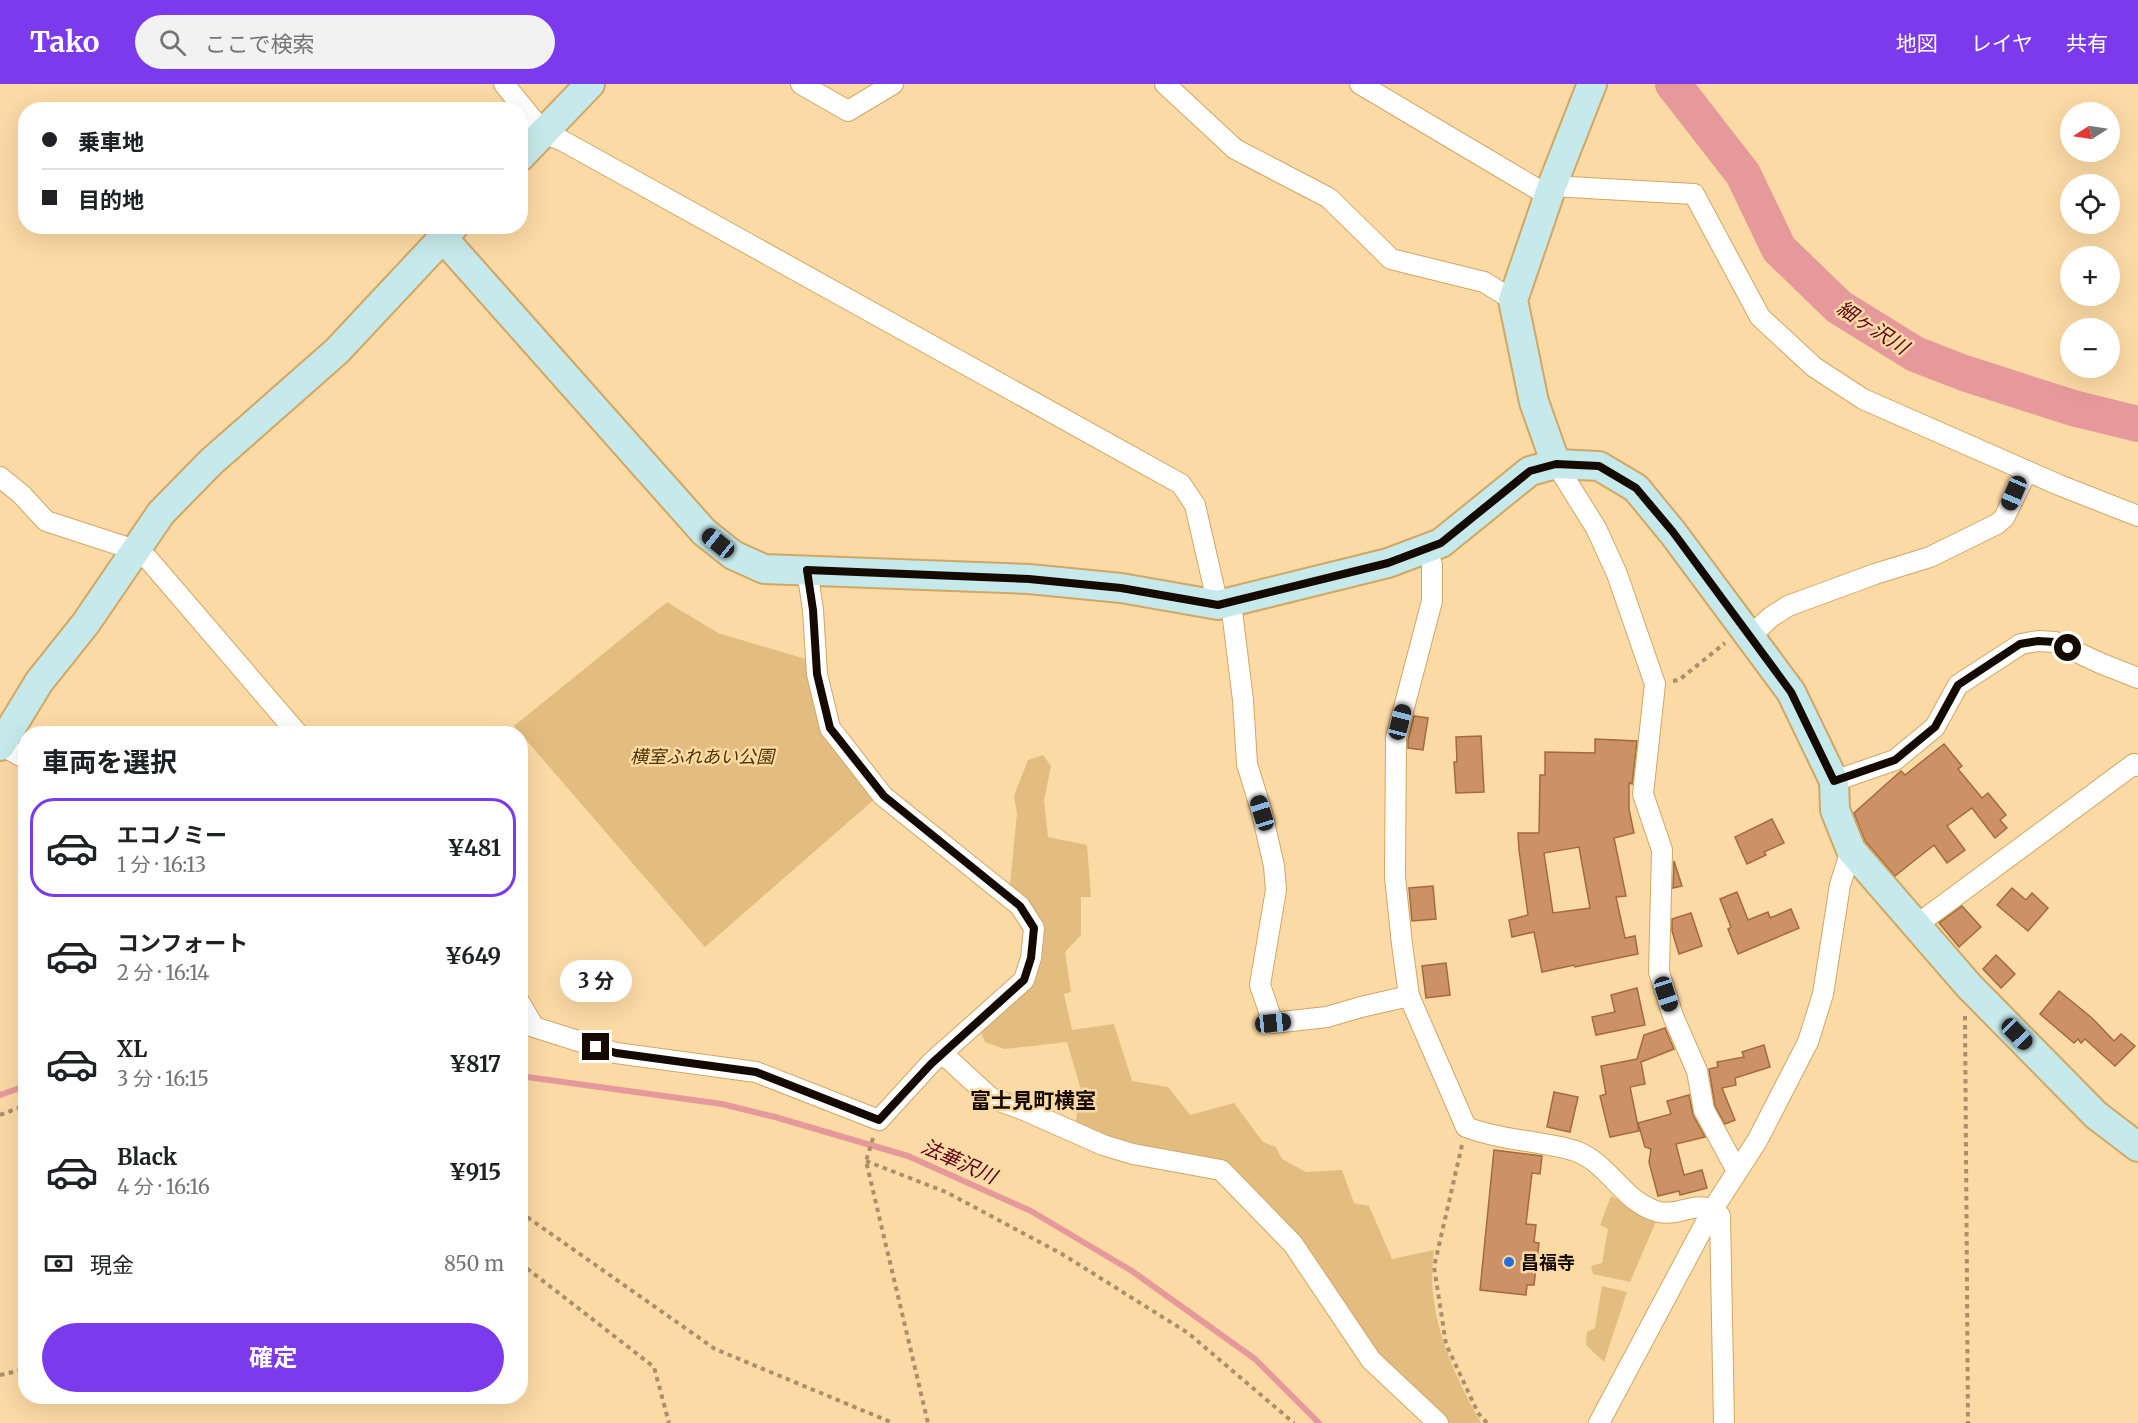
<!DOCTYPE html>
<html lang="ja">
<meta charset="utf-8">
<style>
body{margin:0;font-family:Merriweather,"Noto Sans JP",serif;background:#f2f2f2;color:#202124;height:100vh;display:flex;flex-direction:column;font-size:22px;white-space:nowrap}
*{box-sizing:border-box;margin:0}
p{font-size:20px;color:#757577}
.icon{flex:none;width:33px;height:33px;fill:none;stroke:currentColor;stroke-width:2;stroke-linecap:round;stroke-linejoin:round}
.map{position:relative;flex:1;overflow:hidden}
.drawer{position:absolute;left:18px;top:642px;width:510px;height:678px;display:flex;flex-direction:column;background:#fff;border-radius:24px;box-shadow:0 6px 24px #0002}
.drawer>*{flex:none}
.banner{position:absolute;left:18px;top:18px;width:510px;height:132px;border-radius:24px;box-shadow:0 6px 24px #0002;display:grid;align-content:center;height:132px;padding:0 24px;background:#fff}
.needle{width:39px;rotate:258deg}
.controls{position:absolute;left:2060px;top:18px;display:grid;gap:12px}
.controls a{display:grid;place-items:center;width:60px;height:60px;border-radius:50%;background:#fff;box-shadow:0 6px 24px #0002;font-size:30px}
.end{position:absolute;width:27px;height:27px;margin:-14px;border:8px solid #150a00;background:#fff;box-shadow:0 0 0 3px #fff}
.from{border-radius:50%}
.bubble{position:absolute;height:42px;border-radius:21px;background:#fff;box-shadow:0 6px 24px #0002;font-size:20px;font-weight:700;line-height:42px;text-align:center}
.car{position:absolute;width:18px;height:36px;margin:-18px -9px;border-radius:8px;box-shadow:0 0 4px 2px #0007;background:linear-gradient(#222 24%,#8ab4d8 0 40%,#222 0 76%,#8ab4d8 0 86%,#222 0)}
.banner b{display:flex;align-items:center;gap:21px;height:57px;font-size:22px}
.banner b+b{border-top:2px solid #e0e0e0}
.banner i{width:15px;height:15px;background:#202124}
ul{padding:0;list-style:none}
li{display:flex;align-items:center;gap:18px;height:99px;margin:0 12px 9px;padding:0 12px;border:3px solid transparent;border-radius:24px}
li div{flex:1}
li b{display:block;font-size:22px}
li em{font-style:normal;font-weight:700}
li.selected{border-color:#7c3aed}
li>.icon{width:54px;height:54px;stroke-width:1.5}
h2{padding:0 24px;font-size:27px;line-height:72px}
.pay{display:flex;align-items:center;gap:15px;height:66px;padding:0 24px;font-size:22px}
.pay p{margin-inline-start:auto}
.action{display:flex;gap:12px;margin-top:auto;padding:12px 24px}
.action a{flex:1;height:69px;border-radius:36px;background:#7c3aed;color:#fff;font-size:24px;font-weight:700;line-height:69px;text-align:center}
header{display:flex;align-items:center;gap:36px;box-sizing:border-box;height:84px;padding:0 30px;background:#7c3aed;color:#fff}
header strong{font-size:28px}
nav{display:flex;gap:33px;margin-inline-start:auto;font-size:21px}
.search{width:420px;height:54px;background:#f2f2f2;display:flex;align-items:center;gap:15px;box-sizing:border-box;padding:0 21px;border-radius:33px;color:#757577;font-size:22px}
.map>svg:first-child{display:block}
.green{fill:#e3bc80}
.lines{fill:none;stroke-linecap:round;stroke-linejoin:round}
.stream{stroke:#e6999a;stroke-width:6}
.river{stroke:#e6999a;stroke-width:36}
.building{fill:#cc9265;stroke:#a46a3b;stroke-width:1.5;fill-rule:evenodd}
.street-casing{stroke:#d0a765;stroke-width:22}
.secondary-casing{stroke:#d0a765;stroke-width:32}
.path{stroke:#aa906a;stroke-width:4;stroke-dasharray:4.5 4.5;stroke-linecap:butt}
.street{stroke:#fff;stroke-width:20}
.secondary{stroke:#c6eaeb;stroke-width:28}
.route{stroke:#150a00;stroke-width:8}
.poi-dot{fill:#2470db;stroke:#fcdaa5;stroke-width:2}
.labels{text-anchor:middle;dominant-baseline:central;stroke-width:5;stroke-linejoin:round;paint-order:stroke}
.park-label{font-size:18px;font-style:italic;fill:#4d3300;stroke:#fcdaa5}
.poi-label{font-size:18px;font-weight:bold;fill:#150a00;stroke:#fcdaa5;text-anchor:start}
.water-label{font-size:20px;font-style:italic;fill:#5e0015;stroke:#fcdaa5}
.quarter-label{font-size:21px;font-weight:bold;fill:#150a00;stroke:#fcdaa5}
</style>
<header>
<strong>Tako</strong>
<div class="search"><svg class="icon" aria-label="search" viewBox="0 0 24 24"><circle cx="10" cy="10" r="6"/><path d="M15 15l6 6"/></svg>ここで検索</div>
<nav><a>地図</a><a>レイヤ</a><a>共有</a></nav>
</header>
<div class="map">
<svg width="2138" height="1339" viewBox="0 0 2138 1339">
<rect width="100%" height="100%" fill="#fcdaa5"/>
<g class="green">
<path d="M667 518 718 549 809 576 811 601 877 713 705 863 514 642Z"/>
<path d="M1043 671 1051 682 1044 716 1048 753 1087 761 1091 813H1081V851L1065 868 1071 908 1064 910 1072 946 1114 940 1132 997 1168 1003 1190 1031 1234 1019 1263 1058 1276 1063 1282 1075 1306 1088 1342 1086 1354 1119 1369 1122 1392 1175 1434 1166C1425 1229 1451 1285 1481 1339H1444L1375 1272 1224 1081 1134 1065 1075 1042 1081 1006 1067 958 1004 965 985 958 979 944 1030 900 1023 814 1010 801 1017 729 1014 712 1028 676Z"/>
<path d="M1611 1112 1657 1135 1630 1198 1593 1190 1591 1182 1602 1179 1608 1145 1600 1141Z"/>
<path d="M1602 1202 1627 1208 1604 1278 1586 1261 1587 1248 1595 1244Z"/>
</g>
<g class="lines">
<g class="stream">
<path d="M520 992 722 1020 775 1033 908 1072 1031 1127 1132 1187 1255 1275 1319 1339"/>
<path d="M0 1011 26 1002"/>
</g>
<path class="river" d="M1673 0 1743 90 1779 165 1839 223 1915 270 1964 289 2073 324 2138 340"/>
</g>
<g class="building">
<path d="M1414 632 1428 634 1423 666 1408 664V656Z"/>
<path d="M1481 652 1484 708 1456 709 1454 678H1457L1456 653Z"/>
<path d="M1595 655 1637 657 1632 700 1629 699V725L1634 749 1614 754 1626 812 1616 813 1625 854 1635 852 1638 870 1575 883 1574 881 1542 888 1534 848 1512 853 1509 836 1528 831 1519 766 1518 749H1539L1540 691H1545V668L1595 669ZM1579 763 1590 824 1553 829 1544 769Z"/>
<path d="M1944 660 1962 682 1958 685 1982 714 1988 709 2006 731 2000 736 2007 744 1995 754 1972 724 1947 742 1965 766 1947 779 1934 761 1895 792 1865 757 1854 729 1901 687 1905 691Z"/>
<path d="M1772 735 1784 759 1764 768 1766 771 1747 780 1735 753Z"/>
<path d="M1674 777 1682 802 1673 804Z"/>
<path d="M1433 802 1436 835 1412 837 1409 804Z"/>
<path d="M2012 804 2026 816 2032 809 2048 824 2028 847 1997 821Z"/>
<path d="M1737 808 1748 836 1768 828 1770 834 1791 825 1799 844 1738 870 1728 845 1731 843 1720 815Z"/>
<path d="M1962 822 1981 843 1959 863 1939 839Z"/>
<path d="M1691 829 1702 862 1679 870 1672 847V835Z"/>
<path d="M1996 871 2015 890 2001 904 1983 885Z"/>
<path d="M1446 879 1450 911 1426 914 1422 882Z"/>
<path d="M1637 904 1645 941 1596 951 1592 933 1615 928 1611 911Z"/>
<path d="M2059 907 2092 934 2114 957 2121 950 2135 962 2115 982 2085 955 2081 959 2078 955 2074 959 2040 930Z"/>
<path d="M1665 944 1674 965 1641 978 1645 1000 1630 1003 1639 1047 1610 1053 1600 1012 1606 1010 1601 982 1637 975 1644 951Z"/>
<path d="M1764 961 1770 983 1735 994 1736 1001 1722 1004 1735 1036 1725 1040 1715 1022 1709 985 1718 983 1717 978 1744 973 1742 968Z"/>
<path d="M1554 1008 1578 1013 1570 1048 1547 1043Z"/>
<path d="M1689 1011 1693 1031 1705 1053 1676 1060 1684 1091 1702 1086 1707 1104 1680 1111 1679 1107 1658 1112 1649 1078 1651 1065 1645 1063 1638 1039 1671 1030 1667 1017Z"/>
<path d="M1494 1066 1542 1072 1540 1090 1532 1089 1526 1140 1536 1141 1534 1158 1539 1159 1534 1201H1527L1526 1211 1480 1206Z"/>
</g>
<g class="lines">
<defs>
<g id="street">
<path d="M504 0 544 49 563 57 1181 400 1195 421 1218 521"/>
<path d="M801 0 848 27 893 0"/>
<path d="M1165 0 1235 65 1329 114 1391 175 1484 198 1513 216"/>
<path d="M1360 0 1549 112"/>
<path d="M1552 102 1694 110 1760 233 1814 283 1863 315 2059 401 2138 432"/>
<path d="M1556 380 1596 444 1617 490 1655 600 1643 710 1662 766 1659 888 1673 932 1697 987 1704 1026 1737 1087"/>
<path d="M0 393 21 410 46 437 135 466 149 476 298 650"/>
<path d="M1427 465 1432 481V517L1396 654 1395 793 1402 860 1409 912 1466 1043C1487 1051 1511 1055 1533 1058 1548 1061 1564 1062 1578 1068 1610 1081 1624 1119 1659 1128 1683 1133 1698 1112 1720 1132L1724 1339"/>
<path d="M1231 519 1243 616 1247 680 1262 729 1274 782 1276 806 1260 901 1273 939 1327 933 1361 923 1409 912"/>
<path d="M1749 553 1771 533 1788 522 1875 490 1930 473 1997 440 2004 434 2027 387"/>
<path d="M1 661 26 675"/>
<path d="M1834 697 1895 676 1935 643 1958 601 2021 560 2038 557 2055 558 2100 579 2138 594"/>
<path d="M1915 842 2134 680 2138 682"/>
<path d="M520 919 534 943 616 969 756 988 879 1036 931 979 1024 896 1031 874 1034 844 1020 822 883 712 830 644 817 590 813 526 807 486"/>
<path d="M942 969 991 1014 1024 1026 1103 1061 1133 1070 1221 1086 1293 1160 1371 1276 1438 1339"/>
<path d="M1599 1339 1713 1125 1757 1057 1808 958 1823 910 1840 801 1851 766"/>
</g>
<g id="secondary">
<path d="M520 73 590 0"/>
<path d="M443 154 704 448 733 471 764 485 1029 495 1121 504 1218 521 1388 479 1441 459 1530 387 1556 380 1599 382 1636 404 1673 449 1791 608 1834 697 1835 726 1851 766 1969 902 2096 1031 2138 1063"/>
<path d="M1556 380 1534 318 1513 216 1552 102 1592 0"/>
<path d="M0 662 39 598 86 539 161 429 211 378 337 267 454 142"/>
</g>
</defs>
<use href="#street" class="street-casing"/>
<use href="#secondary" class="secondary-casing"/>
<g class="path">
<path d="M1673 597 1679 596 1725 559"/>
<path d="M1965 932 1968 1339"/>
<path d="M0 1031 26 1021"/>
<path d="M873 1054 866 1077 928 1339"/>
<path d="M1462 1061 1434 1183 1446 1260 1478 1329 1487 1339"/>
<path d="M866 1077 946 1108 1062 1170 1188 1249 1294 1339"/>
<path d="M520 1128 715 1265 893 1339"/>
<path d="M520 1179 654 1283 669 1339"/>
<path d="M0 1291 26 1285"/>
</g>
<use href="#street" class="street"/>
<use href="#secondary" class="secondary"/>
</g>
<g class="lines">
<path class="route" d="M596 963 616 969 756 988 879 1036 931 980 1024 896 1031 874 1034 844 1020 822 884 712 830 644 817 590 813 526 807 486 1029 495 1121 504 1218 521 1388 479 1441 459 1530 387 1556 380 1599 382 1636 404 1673 448 1791 608 1834 697 1895 676 1935 643 1958 601 2020 560 2038 557 2055 558 2068 564"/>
</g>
<circle class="poi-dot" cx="1509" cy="1178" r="6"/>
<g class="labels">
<g class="park-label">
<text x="702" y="672">横室ふれあい公園</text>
</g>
<g class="poi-label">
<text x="1521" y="1178">昌福寺</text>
</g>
<g class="water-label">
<text transform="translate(1873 243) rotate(33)">細ヶ沢川</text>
<text transform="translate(959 1077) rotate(24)">法華沢川</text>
</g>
<g class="quarter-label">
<text x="1033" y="1016">富士見町横室</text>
</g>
</g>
</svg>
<div class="controls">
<a><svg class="needle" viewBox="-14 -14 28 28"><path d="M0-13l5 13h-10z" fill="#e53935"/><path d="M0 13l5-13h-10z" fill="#757577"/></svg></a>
<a><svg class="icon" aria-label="locate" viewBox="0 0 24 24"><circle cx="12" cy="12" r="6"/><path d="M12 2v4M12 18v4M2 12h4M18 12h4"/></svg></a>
<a>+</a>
<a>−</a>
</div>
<i class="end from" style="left:2068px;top:564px"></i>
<i class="end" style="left:596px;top:963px"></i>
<div class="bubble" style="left:560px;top:876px;width:72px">3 分</div>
<i class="car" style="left:2014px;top:409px;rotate:203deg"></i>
<i class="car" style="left:718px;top:459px;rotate:309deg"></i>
<i class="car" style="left:1400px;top:638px;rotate:14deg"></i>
<i class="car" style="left:1262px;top:729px;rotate:343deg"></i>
<i class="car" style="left:1666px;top:910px;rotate:162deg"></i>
<i class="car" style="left:1273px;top:939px;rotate:84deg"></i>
<i class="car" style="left:2017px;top:950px;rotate:136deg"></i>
<div class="banner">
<b><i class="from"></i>乗車地</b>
<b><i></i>目的地</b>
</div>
<section class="drawer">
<h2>車両を選択</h2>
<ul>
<li class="selected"><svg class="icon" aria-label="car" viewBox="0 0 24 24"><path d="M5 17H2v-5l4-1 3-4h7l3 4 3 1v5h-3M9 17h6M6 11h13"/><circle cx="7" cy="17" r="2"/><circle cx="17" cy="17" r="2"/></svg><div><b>エコノミー</b><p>1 分 · 16:13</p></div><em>¥481</em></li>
<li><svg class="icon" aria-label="car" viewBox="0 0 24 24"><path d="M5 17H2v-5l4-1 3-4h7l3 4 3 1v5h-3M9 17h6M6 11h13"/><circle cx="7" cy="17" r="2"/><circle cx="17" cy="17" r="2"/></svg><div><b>コンフォート</b><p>2 分 · 16:14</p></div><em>¥649</em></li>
<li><svg class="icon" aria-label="car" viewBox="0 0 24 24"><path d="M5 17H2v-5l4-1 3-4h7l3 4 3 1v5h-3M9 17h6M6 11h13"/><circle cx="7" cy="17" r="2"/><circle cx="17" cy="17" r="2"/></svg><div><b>XL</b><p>3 分 · 16:15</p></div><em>¥817</em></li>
<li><svg class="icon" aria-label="car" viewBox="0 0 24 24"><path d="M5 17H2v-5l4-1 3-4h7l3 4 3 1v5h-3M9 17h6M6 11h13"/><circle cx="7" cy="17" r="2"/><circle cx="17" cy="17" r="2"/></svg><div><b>Black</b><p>4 分 · 16:16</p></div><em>¥915</em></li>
</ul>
<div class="pay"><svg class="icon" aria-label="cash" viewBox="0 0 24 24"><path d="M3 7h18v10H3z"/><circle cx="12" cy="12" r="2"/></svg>現金<p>850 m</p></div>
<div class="action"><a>確定</a></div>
</section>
</div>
